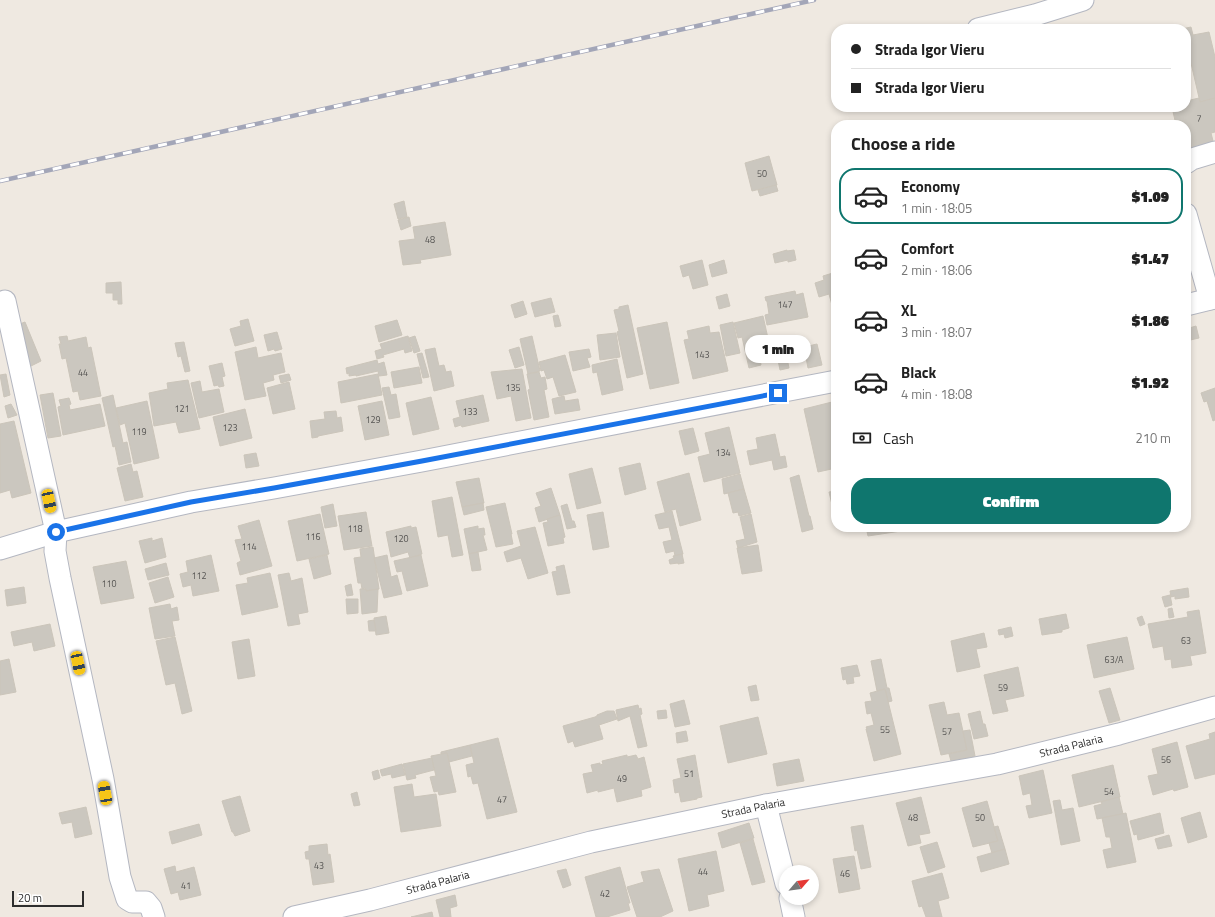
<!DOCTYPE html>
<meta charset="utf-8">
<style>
body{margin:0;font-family:"Titillium Web",sans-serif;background:#f6f6f6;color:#222;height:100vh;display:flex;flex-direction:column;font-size:15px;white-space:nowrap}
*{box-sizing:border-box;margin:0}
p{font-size:13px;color:#767676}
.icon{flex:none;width:22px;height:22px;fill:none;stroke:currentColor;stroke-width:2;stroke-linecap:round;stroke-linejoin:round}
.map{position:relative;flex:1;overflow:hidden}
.details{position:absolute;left:831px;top:120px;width:360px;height:412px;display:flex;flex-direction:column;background:#fff;border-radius:16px;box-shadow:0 2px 6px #0003}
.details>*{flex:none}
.guide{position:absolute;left:831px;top:24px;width:360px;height:88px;border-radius:16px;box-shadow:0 2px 6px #0003;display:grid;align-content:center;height:88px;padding:0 20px;background:#fff}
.needle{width:26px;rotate:62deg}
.buttons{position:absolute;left:779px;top:865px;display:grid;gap:8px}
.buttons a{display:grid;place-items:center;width:40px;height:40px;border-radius:50%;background:#fff;box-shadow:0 2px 6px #0003;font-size:20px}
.scale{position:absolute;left:12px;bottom:10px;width:72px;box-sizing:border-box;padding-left:4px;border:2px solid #2e2e2e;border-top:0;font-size:11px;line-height:14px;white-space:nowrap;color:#2e2e2e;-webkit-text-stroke:3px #fff;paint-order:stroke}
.end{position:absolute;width:18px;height:18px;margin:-9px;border:5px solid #1a73e8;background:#fff;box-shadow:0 0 0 2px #fff}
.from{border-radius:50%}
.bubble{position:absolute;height:28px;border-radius:14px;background:#fff;box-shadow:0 2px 6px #0003;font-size:13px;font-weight:800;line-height:28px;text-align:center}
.car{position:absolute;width:12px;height:24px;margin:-12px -6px;border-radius:5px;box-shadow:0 0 3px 1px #0007;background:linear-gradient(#f5c518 24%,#345 0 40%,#f5c518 0 76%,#345 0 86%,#f5c518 0)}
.guide b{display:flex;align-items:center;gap:14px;height:38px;font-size:15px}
.guide b+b{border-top:1px solid #e0e0e0}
.guide i{width:10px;height:10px;background:#222}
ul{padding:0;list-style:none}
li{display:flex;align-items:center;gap:12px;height:56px;margin:0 8px 6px;padding:0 12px;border:2px solid transparent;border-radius:16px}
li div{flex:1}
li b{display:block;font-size:15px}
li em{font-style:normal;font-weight:800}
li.active{border-color:#0f766e}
li>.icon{width:36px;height:36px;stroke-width:1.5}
h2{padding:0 20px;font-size:18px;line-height:48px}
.pay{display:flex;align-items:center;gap:10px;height:44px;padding:0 20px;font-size:15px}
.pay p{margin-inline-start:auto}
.action{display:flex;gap:8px;margin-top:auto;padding:8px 20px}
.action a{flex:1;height:46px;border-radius:16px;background:#0f766e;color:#fff;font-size:16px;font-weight:800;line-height:46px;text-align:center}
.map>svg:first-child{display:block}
.building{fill:#cbc7bf;stroke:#cbc5ba}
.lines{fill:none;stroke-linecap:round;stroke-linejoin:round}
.street-casing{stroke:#b4b7c1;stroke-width:23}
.street{stroke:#fff;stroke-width:21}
.rail-casing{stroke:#a3a6b8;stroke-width:4.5}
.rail{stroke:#fff;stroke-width:3;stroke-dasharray:9;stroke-linecap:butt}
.route{stroke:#1a73e8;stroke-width:5}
.labels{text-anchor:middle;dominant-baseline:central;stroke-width:3.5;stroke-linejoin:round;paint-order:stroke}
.number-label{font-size:9px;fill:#555452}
.street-label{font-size:11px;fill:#2e2e2e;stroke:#fff}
</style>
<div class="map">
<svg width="1215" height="917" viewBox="0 0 1215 917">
<rect width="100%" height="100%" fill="#efe9e1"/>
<g class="building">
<path d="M1191 27 1193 35 1209 32 1215 57V98L1200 102 1191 63 1186 65V29H1182Z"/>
<path d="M1199 98 1200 102 1215 98V132L1211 133 1214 145 1192 151 1189 138H1186V125H1176L1172 107H1186V101Z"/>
<path d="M769 156 777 185 752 191 745 163Z"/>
<path d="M776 185 778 191 760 196 758 190Z"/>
<path d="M404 201 407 217 398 219 394 204Z"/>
<path d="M409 217 411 226 401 230 398 220Z"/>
<path d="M445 222 451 255 420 260 421 263 403 265 399 241 415 239 413 227Z"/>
<path d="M787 250V251L794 250 796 260 788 262V260L775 263 773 254Z"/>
<path d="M1186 256 1190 272H1189L1190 277 1186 278Z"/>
<path d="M702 260 708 285 693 289 689 275 683 277 680 266Z"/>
<path d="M724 260 727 273 712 277 709 265Z"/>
<path d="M836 272V320L829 294 819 297 815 283 824 280 823 276Z"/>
<path d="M121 282 122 304H118V300H113V293H106V283Z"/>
<path d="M795 291 796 295 803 293 808 317 767 325 765 315 769 314 767 301H766L765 297Z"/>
<path d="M727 294 730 306 719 309 716 297Z"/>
<path d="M551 298 555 312 535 317 531 303Z"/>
<path d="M523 301 527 314 515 318 511 305Z"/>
<path d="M628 305 643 374 627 378 617 332 619 331 614 310 619 309V307Z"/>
<path d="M558 315 561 326 555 327 553 316Z"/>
<path d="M763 316 772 356 760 359 761 365 749 368 742 337 738 338 734 323Z"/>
<path d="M248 319 254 341 235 346 230 329 241 326 240 321Z"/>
<path d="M397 320 402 335 379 342 375 326Z"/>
<path d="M25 322 41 361 25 369 9 328Z"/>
<path d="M667 322 679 383 650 389 637 328Z"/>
<path d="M733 322 740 353 726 356 720 325Z"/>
<path d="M709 326 710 333 719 332 728 371 693 379 684 340 689 339 687 331Z"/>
<path d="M1196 326 1199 338 1186 341V329Z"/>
<path d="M277 332 282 349 275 351 274 349 268 351 264 335Z"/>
<path d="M616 333 620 357 600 360 597 335Z"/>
<path d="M67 336 68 341 86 337 88 348 91 347 101 396 80 400 78 391 73 392 66 358 62 359 59 344H61L59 337Z"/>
<path d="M408 336 412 351 405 353 404 349 383 355 384 357 377 359 375 351 382 349 380 344Z"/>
<path d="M415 336 420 351 414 353 409 338Z"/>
<path d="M532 336 540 371 528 374 520 339Z"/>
<path d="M184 342 190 371 185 372 181 356 178 357 175 343Z"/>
<path d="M817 344 822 365 808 368 804 347Z"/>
<path d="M256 347 258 358 281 353 285 372 273 375 274 380 263 383 266 396 245 400 235 352Z"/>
<path d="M519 347 524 365 515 368 509 350Z"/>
<path d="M435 348 439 366 444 365 446 372 451 371 454 386 434 391 425 350Z"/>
<path d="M589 349 591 357 587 358 590 367 573 371 569 352Z"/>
<path d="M422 353 429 377 423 378 417 354Z"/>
<path d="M565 355 576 392 559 396 553 377 547 379 544 370 541 371 539 362Z"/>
<path d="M787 358 789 368 780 370 778 360Z"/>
<path d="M617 359 623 390 602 395 597 372 593 373 592 365Z"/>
<path d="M377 360 378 364 384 362 387 375 379 376 378 371 356 376V375L349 376V373L347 374 346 368Z"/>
<path d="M222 363 225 376 222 377 224 386 219 387 218 385 214 386 209 366Z"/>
<path d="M419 367 422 383 394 388 391 372Z"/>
<path d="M522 369 531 418 516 421 511 396 497 399 491 372Z"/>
<path d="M539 372 541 378 545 377 547 389 544 390 549 417 534 420 528 390 530 389 527 374Z"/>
<path d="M6 374 10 395 4 397 0 375Z"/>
<path d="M289 374 291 380 281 383 279 376Z"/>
<path d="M378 374 382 395 341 403 338 382Z"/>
<path d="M188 380 200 429 179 433 176 422 154 426 149 393 168 389 167 383Z"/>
<path d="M200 381 202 392 219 389 224 412 199 418 191 383Z"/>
<path d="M289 382 295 409 273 414 267 388Z"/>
<path d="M389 387 391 395 396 394 400 417 389 419 382 388Z"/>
<path d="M1215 388V420L1213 421 1207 401 1204 402 1201 393Z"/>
<path d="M53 393 61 436 48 438 40 395Z"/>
<path d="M113 395 123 443 127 442 131 462 119 465 115 446 113 447 102 398Z"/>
<path d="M483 395 489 421 462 427 461 425 455 427 453 419 460 417 456 401Z"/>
<path d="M564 396 565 401 578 399 580 410 555 414 552 399Z"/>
<path d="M431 397 439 429 413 435 406 403Z"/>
<path d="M69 398 71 404 69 405 70 410 100 404 105 426 63 435 58 407 61 406 59 400Z"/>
<path d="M147 401 159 458 134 464 125 423 120 425 116 408Z"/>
<path d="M382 401 389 435 365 440 358 406Z"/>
<path d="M836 401V468L818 472 804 409Z"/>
<path d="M11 404 17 415 8 418 5 406Z"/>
<path d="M245 409 252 438 220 446 213 417Z"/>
<path d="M336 411 337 418 341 417 343 431 318 436V437L312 438 310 421 325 419 324 412Z"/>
<path d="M14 421 31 493 12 498 10 490 0 493V424Z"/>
<path d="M729 427 740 473 704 482 698 457 710 454 705 433Z"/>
<path d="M693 428 699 451 685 455 679 431Z"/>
<path d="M775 434 780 457 785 456 787 467 774 470 772 460 750 465 747 451 758 449 756 438Z"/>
<path d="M256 453 259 466 246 468 244 455Z"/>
<path d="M640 463 646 489 625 495 619 468Z"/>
<path d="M131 464 133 472 137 471 143 497 125 501 117 468Z"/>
<path d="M592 468 601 503 577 509 569 474Z"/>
<path d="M689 473 701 520 680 526 676 509 665 512 657 482Z"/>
<path d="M740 474 744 489 724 494 722 479Z"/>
<path d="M799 475 809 516H810L813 529 802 532 790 478Z"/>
<path d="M479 478 484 503 462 507 456 482Z"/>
<path d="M551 488 560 515 539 522 535 508 541 506 536 493Z"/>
<path d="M744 489 751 513 739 516 738 512 733 513 728 493Z"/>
<path d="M836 491V508L833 509 829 492Z"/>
<path d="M452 497 463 555 452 557 448 535 438 537 432 501Z"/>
<path d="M483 503 484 510 464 515 462 507Z"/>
<path d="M505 503 512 534H511L513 544 496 547 486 507Z"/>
<path d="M333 504 337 526 325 528 321 507Z"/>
<path d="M567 504 572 521H574L576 527 567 529 561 506Z"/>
<path d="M672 511 683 554 675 556 674 551 666 553 663 542 672 540 669 527 659 529 655 515Z"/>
<path d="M366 512 372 546 344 550 338 516Z"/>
<path d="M603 512 609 547 593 550 587 515Z"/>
<path d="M320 514 329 554 297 561 288 521Z"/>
<path d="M751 514 757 542 738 548 736 541 745 539 740 517Z"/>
<path d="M560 515 565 537 563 538 564 543 548 546 543 523 548 522 547 519Z"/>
<path d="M259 520 272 566 240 575 237 563 241 561 235 540 242 539 238 526Z"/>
<path d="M411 526V528L416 527 422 554 410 558 408 552 391 557 386 532Z"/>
<path d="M478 526V529L484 528 485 535H483L487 550 469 554 464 529Z"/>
<path d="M535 527 548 573 528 579 521 558 507 562 504 552 521 546 517 531Z"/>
<path d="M866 527H900L901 531 868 536Z"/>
<path d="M152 538V541L162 538 166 557 145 563 139 541Z"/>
<path d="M758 545 762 571 742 574 737 548Z"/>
<path d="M373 547 379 589 366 591 365 588 362 589 361 583H358L354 558 361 557 360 549Z"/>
<path d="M478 552 481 570 472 571 469 554Z"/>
<path d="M682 554 684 563 678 564V563L670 564 669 560 674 558 673 556Z"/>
<path d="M211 555 219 591 193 596 191 585 183 587 180 574 188 572 186 561Z"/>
<path d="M327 555 331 574 314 579 309 559Z"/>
<path d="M387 555 391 577 397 575 402 594 384 598 374 558Z"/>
<path d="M421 555 428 586 407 591 402 571 397 572 394 561Z"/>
<path d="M126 561 134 598 101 604 93 567Z"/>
<path d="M166 563 169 575 148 580 145 569Z"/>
<path d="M564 565 570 593 557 595 552 572 557 571 556 567Z"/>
<path d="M270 573 278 607 242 615 236 585 248 583 247 578Z"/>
<path d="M289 573 291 581 302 578 308 612 298 614 300 624 288 626 278 575Z"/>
<path d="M168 577 174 597 155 603 149 583Z"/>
<path d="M351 584 353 595 347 596 345 586Z"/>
<path d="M24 587 26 603 7 606 5 590Z"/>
<path d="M1188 588 1189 597 1175 599V596L1171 597 1170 591Z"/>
<path d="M360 589H366V591L378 589 377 612 362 614Z"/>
<path d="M1170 595 1172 605 1165 607 1162 597Z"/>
<path d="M346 599H358V613L347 614Z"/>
<path d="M170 604 171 609 177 607 179 620 172 621 175 636 155 639 149 608Z"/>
<path d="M1172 608 1174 617 1169 618 1168 609Z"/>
<path d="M1199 610 1206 653 1190 656 1192 665 1172 668 1171 659 1165 660 1163 646 1153 648 1148 624 1188 617 1187 612Z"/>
<path d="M1066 614 1069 628 1062 630V632L1042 635 1039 619Z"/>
<path d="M386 616 389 633 376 635 374 618Z"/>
<path d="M1142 616 1145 624 1140 626 1137 618Z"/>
<path d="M374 620 376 631H369L368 621Z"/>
<path d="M50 624 55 646 34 651 32 642 14 646 11 632Z"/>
<path d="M1011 627 1013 636 1005 638 1004 634 999 635 998 630Z"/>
<path d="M984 633 987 647 976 649 980 667 957 672 951 641Z"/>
<path d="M175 637 192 711 182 714 175 683 166 685 156 641Z"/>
<path d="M1127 637 1134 669 1094 678 1087 645Z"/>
<path d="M249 639 255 676 238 679 232 642Z"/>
<path d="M9 659 16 692 0 695V661Z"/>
<path d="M881 659 887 688H889L892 701 888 702 885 689 877 691 871 661Z"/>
<path d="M857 665 860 676 853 677 854 683 847 684 846 679 843 680 841 668Z"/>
<path d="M1018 667 1024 696 1005 700 1008 711 993 714 984 675Z"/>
<path d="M756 685 759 700 751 701 748 687Z"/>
<path d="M1110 688 1120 720 1109 723 1099 691Z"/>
<path d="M885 689 901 754 874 761 866 729H867L866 727 874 725 871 713 867 714 865 702 872 701 870 693Z"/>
<path d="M684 700 690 724 675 727 670 704Z"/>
<path d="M944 702 947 715 959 713 967 750 941 755 929 705Z"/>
<path d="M638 705 639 709 641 708 642 714 640 715 647 746 638 748 630 716 618 721 616 710Z"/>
<path d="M666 710 667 718 658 719 657 711Z"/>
<path d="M607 711H614L617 719 599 725 603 739 575 747 573 741 568 743 563 726 595 717 597 716V715Z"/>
<path d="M980 711 983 724H985L988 736 974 739 968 714Z"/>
<path d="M758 717 767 754 728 763 720 726Z"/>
<path d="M970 730 975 756 951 761 949 754 967 750 963 731Z"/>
<path d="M686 731 688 741 677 743 676 733Z"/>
<path d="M1215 732V774L1195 779 1186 746 1210 739 1209 734Z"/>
<path d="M498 738 517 812 487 819 478 783 473 784 471 776 468 777 466 765 474 763 470 745Z"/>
<path d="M1177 742 1188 787 1174 791 1173 789 1153 795 1148 776 1158 774 1152 749Z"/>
<path d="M470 745 472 756 449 762 447 753 441 754V752Z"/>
<path d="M447 753 456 792 439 795 438 791 434 792 430 777 436 776 431 756Z"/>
<path d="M627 755V757L636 755 638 759 644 757 651 787 641 790 642 796 617 802 614 788 598 792V790L587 793 583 774 593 772 591 765 600 763V765L603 764 602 761Z"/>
<path d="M695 755 702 797 697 798V799L681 802 679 792 675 793 673 780 681 778 677 759Z"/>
<path d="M432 758 434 770 415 775 416 778 407 780 403 764Z"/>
<path d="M799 759 804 781 777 786 773 764Z"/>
<path d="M402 764 405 775 392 778 391 774 382 776 380 770Z"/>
<path d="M1113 765 1120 797 1079 807 1072 775Z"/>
<path d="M378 770 380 778 374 780 372 772Z"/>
<path d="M1043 770 1052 813 1029 818 1026 806 1032 805 1030 793 1023 795 1019 776Z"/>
<path d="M412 784 414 797 436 794 441 826 401 832 394 787Z"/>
<path d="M357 792 360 805 354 806 351 794Z"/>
<path d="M240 796 250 831 235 836 233 832H232L222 801Z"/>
<path d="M921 797 930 833 919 835 921 843 908 846 896 803Z"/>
<path d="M1119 797 1123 814 1097 819 1094 806 1102 804 1101 802Z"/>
<path d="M1060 800 1062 810 1073 808 1080 841 1061 845 1053 801Z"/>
<path d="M987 801 998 841 973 847 962 808Z"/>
<path d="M86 807 92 834 75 838 72 822 62 824 59 813Z"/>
<path d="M1200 812 1207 837 1188 843 1181 818Z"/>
<path d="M1126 813 1136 862 1107 868 1103 850 1112 848 1110 837H1106L1102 818Z"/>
<path d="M1160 813 1164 833 1138 840 1137 834 1134 835 1130 821Z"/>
<path d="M749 823 754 838 722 848 718 833Z"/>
<path d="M199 824 202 835 172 844 169 832Z"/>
<path d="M863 825 871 867 861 869 857 850 855 851 851 827Z"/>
<path d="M998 826 1005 849 992 853 989 843 998 841 994 827Z"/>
<path d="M1169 835 1172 846 1158 849 1155 839Z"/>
<path d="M753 839 765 882 752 885 740 843Z"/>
<path d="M937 842 945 867 928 873 920 847Z"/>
<path d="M327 844 328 855 330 854 334 882 313 885 309 859H306L305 852 309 851V846Z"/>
<path d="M1005 849 1009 864 981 872 977 857Z"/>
<path d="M716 851 724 891 707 895 709 906 689 911 678 859Z"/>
<path d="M854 856 860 889 839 893 833 859Z"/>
<path d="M175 866 176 872 194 867 201 895 180 900 178 892 171 894 164 869Z"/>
<path d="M620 867 630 903H628L630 910 607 917H596L585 877Z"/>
<path d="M566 869 571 885 563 888 557 871Z"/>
<path d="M659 869 673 911 660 917H637L627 887 644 882 641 872Z"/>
<path d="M942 873 949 898 938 901 942 917H926L922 906 919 907 912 881Z"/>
<path d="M455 895 457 906 450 908 451 917H440L436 900Z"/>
<path d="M432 912 433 917H411Z"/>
</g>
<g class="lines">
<defs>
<g id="street">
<path d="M978 29 1035 15 1083 0"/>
<path d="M1186 163 1192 159 1215 152"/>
<path d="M1186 214 1210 299"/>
<path d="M5 301 56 532 55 551 60 578 103 779 120 877 127 899 132 902H146L151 908 154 917"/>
<path d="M1186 305 1215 298"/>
<path d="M0 549 56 532 191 502 274 488 422 461 836 381"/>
<path d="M766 805 786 884"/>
<path d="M790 898 794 917"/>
<path id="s1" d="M294 917 370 900 591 842 766 805 997 764 1119 734 1215 707"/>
</g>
</defs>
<use href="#street" class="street-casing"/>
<use href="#street" class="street"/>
<defs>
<path id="rail" d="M0 181 814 0"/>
</defs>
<use href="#rail" class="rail-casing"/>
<use href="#rail" class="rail"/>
</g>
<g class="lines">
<path class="route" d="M56 532 191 502 274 488 422 461 778 393"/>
</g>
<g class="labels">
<g class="number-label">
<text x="1199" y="118">7</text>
<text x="762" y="173">50</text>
<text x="430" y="239">48</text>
<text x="785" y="304">147</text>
<text x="702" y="354">143</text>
<text x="83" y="372">44</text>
<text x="513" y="387">135</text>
<text x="182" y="408">121</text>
<text x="470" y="411">133</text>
<text x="373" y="419">129</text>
<text x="230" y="427">123</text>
<text x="139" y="431">119</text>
<text x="723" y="452">134</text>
<text x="355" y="528">118</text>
<text x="313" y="536">116</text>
<text x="401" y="538">120</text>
<text x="249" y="546">114</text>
<text x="199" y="575">112</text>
<text x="109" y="583">110</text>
<text x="1186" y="640">63</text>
<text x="1114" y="659">63/A</text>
<text x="1003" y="687">59</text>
<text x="885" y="729">55</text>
<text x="947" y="731">57</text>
<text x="1166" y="759">56</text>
<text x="689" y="773">51</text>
<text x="622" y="778">49</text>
<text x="1109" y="791">54</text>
<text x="502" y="799">47</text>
<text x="913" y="817">48</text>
<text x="980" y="817">50</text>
<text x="319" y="865">43</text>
<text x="703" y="871">44</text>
<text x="845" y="873">46</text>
<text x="186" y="885">41</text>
<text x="605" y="893">42</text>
</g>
<g class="street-label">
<text stroke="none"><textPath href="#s1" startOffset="796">Strada Palaria</textPath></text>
<text stroke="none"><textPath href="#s1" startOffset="472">Strada Palaria</textPath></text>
<text stroke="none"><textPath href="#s1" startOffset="148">Strada Palaria</textPath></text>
</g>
</g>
</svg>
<div class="buttons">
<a><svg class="needle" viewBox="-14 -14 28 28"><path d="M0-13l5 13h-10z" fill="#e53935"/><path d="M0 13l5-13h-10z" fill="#767676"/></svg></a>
</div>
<div class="scale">20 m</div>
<i class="end from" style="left:56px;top:532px"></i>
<i class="end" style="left:778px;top:393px"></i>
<div class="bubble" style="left:745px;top:335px;width:66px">1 min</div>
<i class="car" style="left:49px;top:501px;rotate:168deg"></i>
<i class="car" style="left:78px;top:663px;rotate:168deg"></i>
<i class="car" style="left:105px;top:793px;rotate:350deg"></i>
<div class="guide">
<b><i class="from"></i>Strada Igor Vieru</b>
<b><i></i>Strada Igor Vieru</b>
</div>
<section class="details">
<h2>Choose a ride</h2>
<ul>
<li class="active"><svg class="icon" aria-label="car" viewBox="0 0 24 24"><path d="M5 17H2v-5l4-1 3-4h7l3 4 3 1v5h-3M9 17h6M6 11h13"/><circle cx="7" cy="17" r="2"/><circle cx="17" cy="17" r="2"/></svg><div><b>Economy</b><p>1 min · 18:05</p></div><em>$1.09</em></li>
<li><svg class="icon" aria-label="car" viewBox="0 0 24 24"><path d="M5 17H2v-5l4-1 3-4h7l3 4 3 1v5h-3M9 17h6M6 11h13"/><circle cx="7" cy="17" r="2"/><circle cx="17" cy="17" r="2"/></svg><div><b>Comfort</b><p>2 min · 18:06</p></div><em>$1.47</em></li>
<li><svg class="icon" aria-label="car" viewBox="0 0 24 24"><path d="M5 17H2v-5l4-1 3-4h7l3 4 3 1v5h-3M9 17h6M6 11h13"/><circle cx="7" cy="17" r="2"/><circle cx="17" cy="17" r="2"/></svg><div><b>XL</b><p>3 min · 18:07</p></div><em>$1.86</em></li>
<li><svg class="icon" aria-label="car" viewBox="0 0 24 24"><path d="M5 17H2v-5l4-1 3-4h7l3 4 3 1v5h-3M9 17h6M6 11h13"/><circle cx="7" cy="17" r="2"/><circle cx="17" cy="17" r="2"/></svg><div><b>Black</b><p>4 min · 18:08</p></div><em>$1.92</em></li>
</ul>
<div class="pay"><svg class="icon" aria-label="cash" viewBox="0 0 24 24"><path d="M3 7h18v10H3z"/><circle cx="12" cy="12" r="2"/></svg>Cash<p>210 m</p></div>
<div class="action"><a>Confirm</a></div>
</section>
</div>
